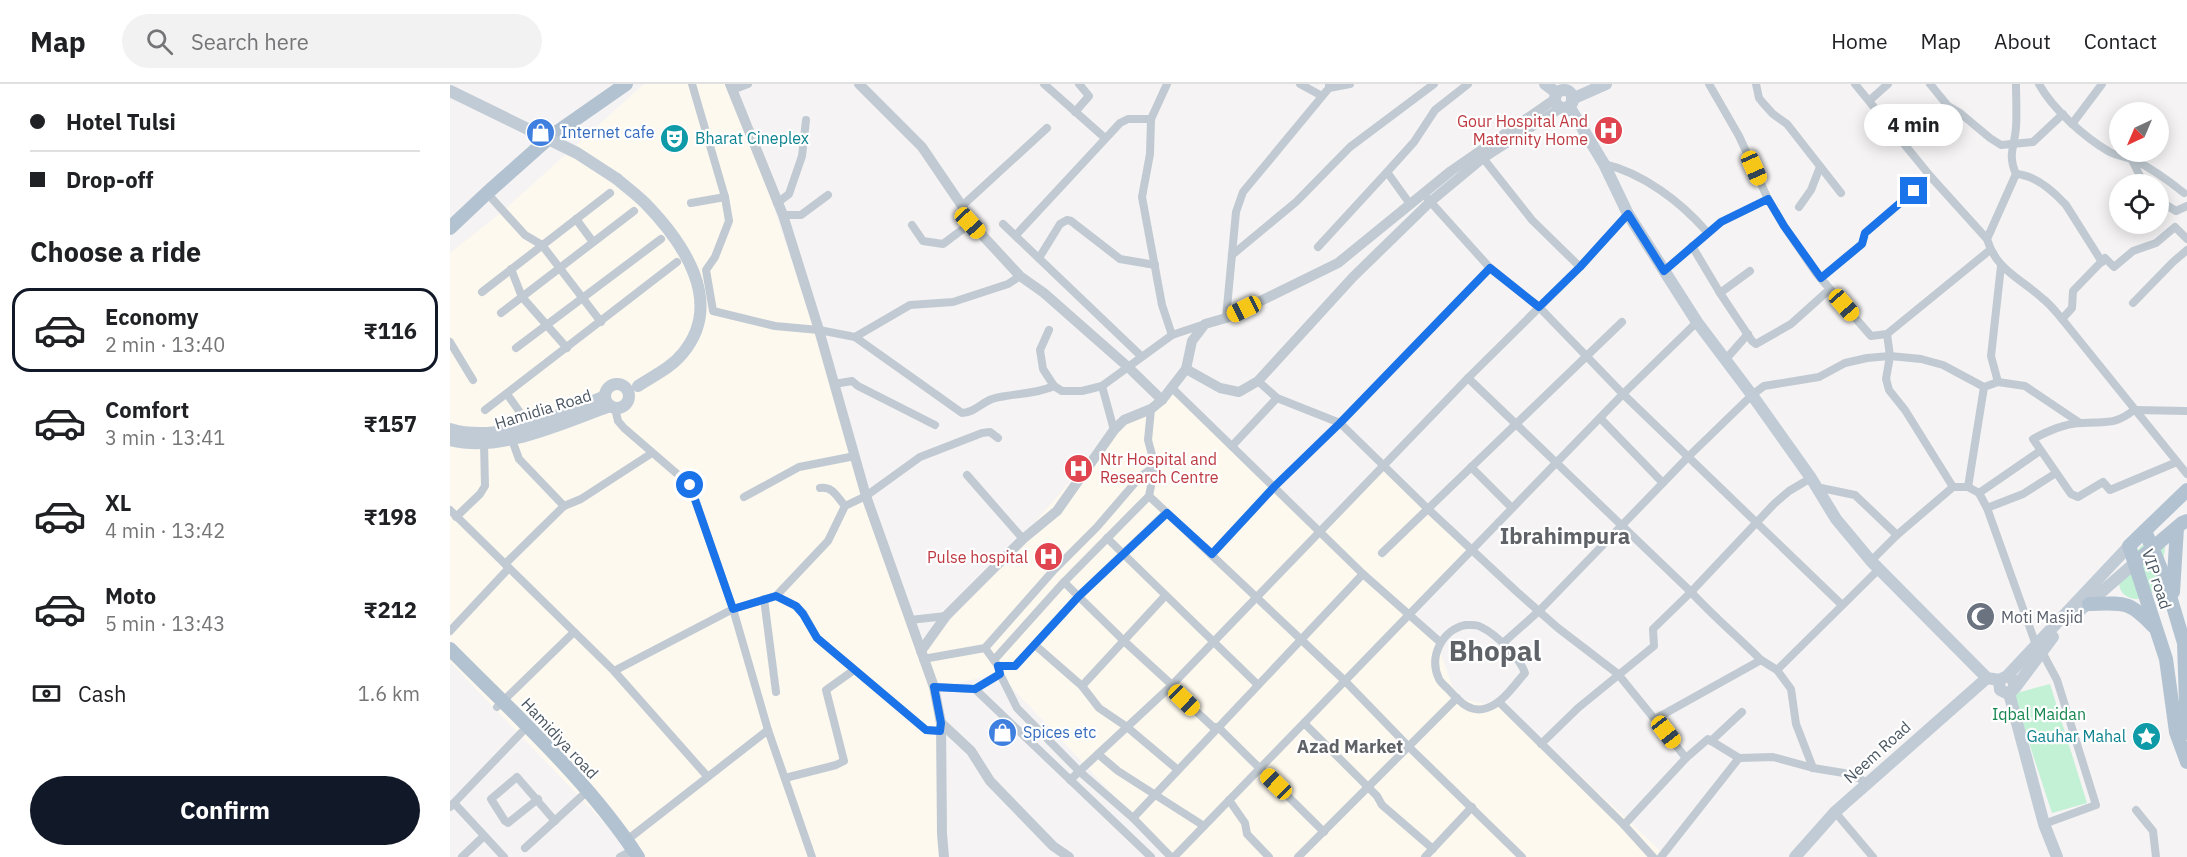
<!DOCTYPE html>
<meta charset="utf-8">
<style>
body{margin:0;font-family:"IBM Plex Sans",sans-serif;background:#f2f2f2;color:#202124;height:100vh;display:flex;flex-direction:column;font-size:22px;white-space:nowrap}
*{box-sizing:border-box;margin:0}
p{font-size:20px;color:#757577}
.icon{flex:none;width:33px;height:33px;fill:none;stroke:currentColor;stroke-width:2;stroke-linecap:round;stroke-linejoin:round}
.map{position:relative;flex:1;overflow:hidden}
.sheet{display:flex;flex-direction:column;background:#fff;width:450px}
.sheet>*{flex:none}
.guide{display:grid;align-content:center;height:132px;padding:0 30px;background:#fff}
.needle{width:39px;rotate:224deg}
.buttons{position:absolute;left:1659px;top:18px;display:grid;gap:12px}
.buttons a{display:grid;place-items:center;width:60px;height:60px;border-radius:50%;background:#fff;box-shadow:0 3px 15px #0003;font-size:30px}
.end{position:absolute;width:27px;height:27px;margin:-14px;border:8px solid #1a73e8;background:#fff;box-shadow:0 0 0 3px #fff}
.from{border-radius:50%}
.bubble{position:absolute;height:42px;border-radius:21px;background:#fff;box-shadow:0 3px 15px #0003;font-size:20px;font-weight:700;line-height:42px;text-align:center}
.car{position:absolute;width:18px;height:36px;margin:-18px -9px;border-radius:8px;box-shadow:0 0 4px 2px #0007;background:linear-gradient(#f5c518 24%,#345 0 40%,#f5c518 0 76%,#345 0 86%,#f5c518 0)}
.guide b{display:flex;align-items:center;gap:21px;height:57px;font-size:22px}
.guide b+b{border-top:2px solid #e0e0e0}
.guide i{width:15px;height:15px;background:#202124}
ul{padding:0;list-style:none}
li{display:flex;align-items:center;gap:18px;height:84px;margin:0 12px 9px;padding:0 18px;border:3px solid transparent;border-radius:18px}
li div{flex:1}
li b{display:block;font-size:22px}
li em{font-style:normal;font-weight:700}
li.current{border-color:#111827}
li>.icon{width:54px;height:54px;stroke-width:1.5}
h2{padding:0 30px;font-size:27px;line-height:72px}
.pay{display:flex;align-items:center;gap:15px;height:66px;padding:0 30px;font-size:22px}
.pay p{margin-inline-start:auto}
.button{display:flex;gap:12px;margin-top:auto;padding:12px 30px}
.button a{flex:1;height:69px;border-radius:36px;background:#111827;color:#fff;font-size:24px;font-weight:700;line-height:69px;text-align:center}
header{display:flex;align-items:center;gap:36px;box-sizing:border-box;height:84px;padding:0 30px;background:#fff;border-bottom:2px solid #e0e0e0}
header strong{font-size:28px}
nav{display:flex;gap:33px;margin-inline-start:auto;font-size:21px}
.search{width:420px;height:54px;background:#f2f2f2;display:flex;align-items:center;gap:15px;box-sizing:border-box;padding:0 21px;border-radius:33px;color:#757577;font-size:22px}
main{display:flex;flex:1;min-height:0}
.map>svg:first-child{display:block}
.commercial{fill:#fdf9ef}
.green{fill:#c3f1d5}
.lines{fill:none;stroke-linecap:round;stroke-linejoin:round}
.minor{stroke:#c1cad2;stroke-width:8}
.tertiary{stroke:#c1cad2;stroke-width:10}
.secondary{stroke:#c1cbd6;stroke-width:12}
.primary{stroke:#b3c2d1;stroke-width:14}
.secondary-bridge{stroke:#c1cbd6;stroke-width:12}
.route{stroke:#1a73e8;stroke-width:8}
.labels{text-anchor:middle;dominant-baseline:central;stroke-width:4.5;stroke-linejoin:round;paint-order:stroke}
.health-label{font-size:16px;fill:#be3a42;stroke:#fff;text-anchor:end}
.shop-label{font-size:16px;fill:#366cbe;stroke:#fff;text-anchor:start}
.culture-label{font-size:16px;fill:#0d838f;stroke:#fff;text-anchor:start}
.street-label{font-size:16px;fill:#4a5661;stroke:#fff}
.worship-label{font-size:16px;fill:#5b616d;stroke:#fff;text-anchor:start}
.park-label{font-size:16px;fill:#17864f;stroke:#fff}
.neighbourhood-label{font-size:18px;font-weight:bold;fill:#5f6368;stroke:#fff}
.district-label{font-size:22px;font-weight:bold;fill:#5f6368;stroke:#fff}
.town-label{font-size:28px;font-weight:bold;fill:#5f6368;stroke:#fff}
</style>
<header>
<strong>Map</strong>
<div class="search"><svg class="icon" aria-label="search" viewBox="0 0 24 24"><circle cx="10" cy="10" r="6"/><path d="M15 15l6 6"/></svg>Search here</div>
<nav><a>Home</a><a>Map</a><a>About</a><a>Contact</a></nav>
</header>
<main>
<section class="sheet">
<div class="guide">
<b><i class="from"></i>Hotel Tulsi</b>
<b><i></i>Drop-off</b>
</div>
<h2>Choose a ride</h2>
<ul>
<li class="current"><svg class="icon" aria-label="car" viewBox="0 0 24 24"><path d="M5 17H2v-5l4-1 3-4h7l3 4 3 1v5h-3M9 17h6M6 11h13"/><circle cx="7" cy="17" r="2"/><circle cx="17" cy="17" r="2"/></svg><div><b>Economy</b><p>2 min · 13:40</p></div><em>₹116</em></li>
<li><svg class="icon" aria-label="car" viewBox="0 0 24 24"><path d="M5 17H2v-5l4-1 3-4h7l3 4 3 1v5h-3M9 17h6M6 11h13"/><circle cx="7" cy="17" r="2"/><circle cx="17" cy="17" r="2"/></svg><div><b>Comfort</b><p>3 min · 13:41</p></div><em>₹157</em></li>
<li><svg class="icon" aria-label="car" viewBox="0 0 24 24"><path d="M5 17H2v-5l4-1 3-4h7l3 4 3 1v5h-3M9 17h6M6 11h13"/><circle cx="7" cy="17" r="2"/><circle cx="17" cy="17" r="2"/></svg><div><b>XL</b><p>4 min · 13:42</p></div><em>₹198</em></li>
<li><svg class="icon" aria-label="car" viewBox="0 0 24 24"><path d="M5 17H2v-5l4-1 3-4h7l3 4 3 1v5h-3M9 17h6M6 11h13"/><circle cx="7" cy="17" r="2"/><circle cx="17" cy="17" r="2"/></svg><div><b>Moto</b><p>5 min · 13:43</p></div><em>₹212</em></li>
</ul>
<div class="pay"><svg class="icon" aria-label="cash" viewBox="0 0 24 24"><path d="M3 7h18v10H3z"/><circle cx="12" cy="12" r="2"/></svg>Cash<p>1.6 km</p></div>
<div class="button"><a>Confirm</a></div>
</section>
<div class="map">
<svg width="1737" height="773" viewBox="0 0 1737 773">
<rect width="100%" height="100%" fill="#f5f3f3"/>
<path class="commercial" d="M194 0H282L473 567 665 346 721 303 867 444 935 382 1021 466 957 532 987 560 1007 614 1059 625 1217 773H722L549 590 485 604 498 773H179L170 755 0 578V169L53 127Z"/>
<g class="green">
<path d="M1697 457 1712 458 1715 463C1713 477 1713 496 1704 507 1693 520 1669 517 1669 498 1670 482 1686 467 1697 457Z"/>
<path d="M1600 600 1637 719 1602 729 1563 610Z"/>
</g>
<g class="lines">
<g class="minor">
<path d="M242 0 275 113 279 137 265 173 256 186 263 227 325 242 369 246 405 253 512 329C524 329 531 319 542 315 563 309 584 311 604 302"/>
<path d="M594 0 655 54"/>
<path d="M717 0 701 35 700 70 692 113 712 221 722 251"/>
<path d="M850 0 872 12"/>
<path d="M1259 0 1289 52 1318 115 1334 142 1366 189 1421 252 1437 250 1540 166"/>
<path d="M1306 0 1309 14 1313 19 1323 30 1337 40 1391 109"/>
<path d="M1405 0 1481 93 1537 155C1546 186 1570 194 1592 214 1600 220 1606 228 1612 235L1737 390"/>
<path d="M1480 0 1498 22 1510 29 1540 54 1551 61 1583 58 1613 30"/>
<path d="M1589 0C1602 24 1634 53 1658 67 1665 72 1676 72 1684 76 1703 85 1718 96 1734 109"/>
<path d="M879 4 900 0"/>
<path d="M282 6 298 0"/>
<path d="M1420 16 1438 0"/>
<path d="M625 28 639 12 629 0"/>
<path d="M1622 40 1652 0"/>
<path d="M1029 69 1082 136 1130 183"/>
<path d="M1681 74 1694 100"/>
<path d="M1154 80C1193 89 1231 118 1257 148"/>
<path d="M1566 90C1585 91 1603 107 1616 121L1652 178"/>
<path d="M37 109 75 151 92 161 151 238"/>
<path d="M977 114 1040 184 1089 223 1173 310 1392 521"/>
<path d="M1708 116 1726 127 1737 122"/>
<path d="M241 119 275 113"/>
<path d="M327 119 339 110 352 72 356 36"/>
<path d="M960 120 937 88 964 58 985 26 1018 0"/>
<path d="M512 122 597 44"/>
<path d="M1349 123 1361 106 1370 83"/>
<path d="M333 131H351L378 111"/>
<path d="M126 135 143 158"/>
<path d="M553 140 691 272"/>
<path d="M462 141 473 157 493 160 521 139"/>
<path d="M566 151 670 39 678 35H701"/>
<path d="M1537 155 1566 90C1557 70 1565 62 1566 43 1567 29 1566 14 1566 0"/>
<path d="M1242 162 1270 209 1300 187"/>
<path d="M868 163 937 88"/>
<path d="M782 171 846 118 900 63 984 0"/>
<path d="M589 174 610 140 617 136 621 137 670 175 705 181"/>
<path d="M61 185 72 213 117 264"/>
<path d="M1214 187 1271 138 1318 115"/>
<path d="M1371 194 1412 160 1415 149 1481 93"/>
<path d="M32 208 160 109"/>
<path d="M1270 209 1302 257 1306 260 1341 240 1380 205"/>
<path d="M1683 219 1723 178 1737 166"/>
<path d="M51 229 184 127"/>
<path d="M776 234 786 128 793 108 879 4V0"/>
<path d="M1612 235 1622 224 1623 207 1655 174 1664 183 1683 167 1706 159 1725 143 1737 155"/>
<path d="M599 246 590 266 593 285 604 302 612 307H632L652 302 722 251 755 240"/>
<path d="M1437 250 1440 272 1436 295 1439 306 1455 326 1503 403"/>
<path d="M405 253 460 221 503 218 558 200 570 192"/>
<path d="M0 258 23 296"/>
<path d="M66 264 211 155"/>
<path d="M1276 275 1298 250"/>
<path d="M1018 294 1241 508C1263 532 1288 553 1311 576"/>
<path d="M808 297 827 314 890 339 978 425 1066 507 1108 544 1168 590 1236 674"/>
<path d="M1548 298 1541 272 1551 182"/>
<path d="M384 300 402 297 408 302 485 341"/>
<path d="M652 302 664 346"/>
<path d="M721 303 913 490 990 558"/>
<path d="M57 310 79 341"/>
<path d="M165 324 168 337 174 344 240 401 283 525 318 646 362 773"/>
<path d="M35 326 227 178"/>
<path d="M1150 334 1213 399"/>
<path d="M62 356 69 375 114 422"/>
<path d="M782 362 827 314"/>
<path d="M1727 378 1660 406 1653 398 1628 413 1621 410 1583 355C1598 347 1613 340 1631 339 1655 337 1664 342 1684 326L1737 327"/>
<path d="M1021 383 1062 424"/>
<path d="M517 391 573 455"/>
<path d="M1366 403 1405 411 1447 451"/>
<path d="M1518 403 1534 303"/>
<path d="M370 404C383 402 387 413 395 422"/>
<path d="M1529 409 1590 367"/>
<path d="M699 412 895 597 958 662 1072 773"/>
<path d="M294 413 349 383 405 372"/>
<path d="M1537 424 1573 410 1606 389"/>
<path d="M0 426 164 587 257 692"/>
<path d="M6 433 30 410 35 402 34 359"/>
<path d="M657 454 808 601"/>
<path d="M932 469 1172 238"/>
<path d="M762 470 825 402 890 339 1040 184"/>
<path d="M1421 477 1447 451 1503 403H1518L1529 409 1537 424 1586 561"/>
<path d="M55 480 114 422 131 415 202 369"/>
<path d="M614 498 674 557 722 601"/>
<path d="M326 512 346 522 353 529 367 554 476 646 490 647"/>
<path d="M314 515 326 608"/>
<path d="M460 536 496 532"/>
<path d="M1016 541C1021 541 1027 540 1031 543 1046 550 1070 574 1075 589 1064 601 1053 619 1037 624 1020 630 1009 617 998 605 995 602 991 599 989 595 978 572 993 545 1016 541Z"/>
<path d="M0 547 59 484"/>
<path d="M1053 559 1090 526 1239 372 1302 311 1314 302 1369 293 1395 279 1417 274 1440 272 1471 275 1493 281 1534 303 1548 298 1575 302 1630 339"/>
<path d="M585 561 632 602 649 624 677 643 728 686"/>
<path d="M1592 568 1607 596 1646 721 1594 740"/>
<path d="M473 575 535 564 603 487 647 443 690 393 705 382"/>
<path d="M544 576 614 498 699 412 705 382 698 356 701 325"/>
<path d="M548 582H565L629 512 716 429"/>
<path d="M1327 586 1429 485"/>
<path d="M164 587 283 525 326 512 378 457 395 422 416 412 470 373 532 349 540 348 548 354"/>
<path d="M550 590 567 624 629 687 683 734 721 773"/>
<path d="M632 602 715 512"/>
<path d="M484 603 525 605 701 773"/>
<path d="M720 603 763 643H768L874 748"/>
<path d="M525 605 550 590 548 582 535 564"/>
<path d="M1049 618 1174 741 1203 773"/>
<path d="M47 623 124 548"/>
<path d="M1205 635 1311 576 1327 586 1341 605 1346 640 1363 684"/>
<path d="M854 639 927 712 932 721 983 765"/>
<path d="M1261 657 1292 628"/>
<path d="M1091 660 1128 624 1204 562 1203 545 1241 508 1324 420 1339 407 1361 394"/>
<path d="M648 670 668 687 754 742"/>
<path d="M335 694 386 681 394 677 376 606 404 586"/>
<path d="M620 696 720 603 1018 294 1130 183 1178 130"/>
<path d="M88 715 58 739 55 737 41 715 67 693 105 737"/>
<path d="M779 716 795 739 797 750 819 773"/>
<path d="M4 719 54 773"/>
<path d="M0 723 72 648"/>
<path d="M1686 726 1703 747 1706 773"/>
<path d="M1385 728 1423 773"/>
<path d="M683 734 913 490"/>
<path d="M1174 741 1236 674 1258 655 1289 674 1323 673 1363 684 1400 690 1418 699"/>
<path d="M177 756 318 646"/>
<path d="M75 764 133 711"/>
<path d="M12 773 34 752"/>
<path d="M170 773 183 766"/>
<path d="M724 773 1173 310 1247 238"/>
<path d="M848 773 1007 614"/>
<path d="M975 773 1022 723"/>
<path d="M1211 773 1289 674"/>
</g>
<g class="tertiary">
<path d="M280 0 333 131 369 246 416 412 484 603 491 639 492 750 494 773"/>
<path d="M409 0 472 63 512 122 521 139 570 192 594 209 678 283 712 316"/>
<path d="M736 285 770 304 789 308 808 297 903 193 980 118 1033 74 1112 23"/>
<path d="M471 567 496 532 573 455 607 427 664 346 674 336 701 325 712 316 736 285 742 257 755 240 776 234 888 179 1001 87 1105 15"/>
<path d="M491 639 521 667 540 697 603 762 619 773"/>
</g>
<g class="secondary">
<path d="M1095 0 1107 9"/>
<circle cx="1114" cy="15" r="9"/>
<path d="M1122 15 1156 0"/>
<path d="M1119 22 1154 80 1178 130 1247 238 1302 311 1361 394 1386 435 1421 477 1537 594 1549 596"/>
<path d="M167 95C176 103 186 110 195 119 233 158 275 218 233 269 221 284 203 292 188 302"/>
<circle cx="167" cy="312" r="12"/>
<path d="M0 345C50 360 108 331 155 312"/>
<path d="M0 356C51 369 112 339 160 322"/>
<path d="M1619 536 1686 478"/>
<path d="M1557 592 1561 593 1565 601 1562 607 1556 609 1550 606 1549 596 1557 592 1679 462"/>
<path d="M1565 604 1603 553"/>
<path d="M1559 609 1594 740 1607 773"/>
<path d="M1345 773 1385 728 1537 594"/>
</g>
<g class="primary">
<path d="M0 144 37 109 100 53 176 0"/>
<path d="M1737 406 1679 462 1716 575 1726 648 1737 678"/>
<path d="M1695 447 1714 492 1734 559 1737 649"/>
<path d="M1686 478 1732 439 1737 437"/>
<path d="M1723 508 1727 444"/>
<path d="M1639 520C1673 519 1679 516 1703 542"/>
<path d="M0 565C65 631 137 695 188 773"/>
</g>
<path class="secondary-bridge" d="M0 7 127 69 167 95"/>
</g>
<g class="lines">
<path class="route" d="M240 401 283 525 326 512 346 522 353 530 367 554 476 646 490 647 491 639 484 603 525 605 550 590 548 582H565L629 512 717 429 762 470 825 402 890 339 1040 184 1089 223 1130 183 1178 130 1214 187 1271 138 1318 115 1334 142 1371 194 1412 160 1415 149 1464 107"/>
</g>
<defs>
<symbol id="hospital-disc" viewBox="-11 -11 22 22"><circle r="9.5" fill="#e0444e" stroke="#fff"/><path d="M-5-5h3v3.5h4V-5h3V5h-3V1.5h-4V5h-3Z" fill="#fff"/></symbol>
<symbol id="shop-disc" viewBox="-11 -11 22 22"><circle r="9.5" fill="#3f7fe0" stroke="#fff"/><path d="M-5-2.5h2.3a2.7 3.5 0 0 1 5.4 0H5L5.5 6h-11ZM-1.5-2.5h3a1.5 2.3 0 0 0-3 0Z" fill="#fff"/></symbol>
<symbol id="theatre-disc" viewBox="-11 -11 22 22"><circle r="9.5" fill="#0f9aa8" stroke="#fff"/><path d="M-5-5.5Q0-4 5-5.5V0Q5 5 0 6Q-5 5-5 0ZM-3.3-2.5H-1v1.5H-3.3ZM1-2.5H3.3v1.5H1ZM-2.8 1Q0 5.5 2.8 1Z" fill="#fff"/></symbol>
<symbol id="mosque-disc" viewBox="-11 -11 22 22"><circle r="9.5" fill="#6b7280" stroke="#fff"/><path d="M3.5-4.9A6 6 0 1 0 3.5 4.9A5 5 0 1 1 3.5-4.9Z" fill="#fff"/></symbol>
<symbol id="sight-disc" viewBox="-11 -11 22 22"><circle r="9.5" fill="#0f9aa8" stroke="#fff"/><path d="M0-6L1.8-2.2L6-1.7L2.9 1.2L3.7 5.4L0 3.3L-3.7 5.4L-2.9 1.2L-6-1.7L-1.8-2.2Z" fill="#fff"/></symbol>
</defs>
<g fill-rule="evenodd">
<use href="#hospital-disc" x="1142" y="30" width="33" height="33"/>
<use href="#shop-disc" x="74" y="32" width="33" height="33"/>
<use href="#theatre-disc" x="208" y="38" width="33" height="33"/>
<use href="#hospital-disc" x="612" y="368" width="33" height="33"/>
<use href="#hospital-disc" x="582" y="456" width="33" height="33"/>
<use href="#mosque-disc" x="1514" y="516" width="33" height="33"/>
<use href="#shop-disc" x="536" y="632" width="33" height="33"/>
<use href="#sight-disc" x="1680" y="636" width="33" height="33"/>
</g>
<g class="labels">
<g class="health-label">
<text x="1138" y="37">Gour Hospital And<tspan x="1138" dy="18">Maternity Home</tspan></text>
<text x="650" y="375" text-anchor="start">Ntr Hospital and<tspan x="650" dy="18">Research Centre</tspan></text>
<text x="578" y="473">Pulse hospital</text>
</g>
<g class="shop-label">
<text x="111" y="48">Internet cafe</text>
<text x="573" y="648">Spices etc</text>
</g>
<g class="culture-label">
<text x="245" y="54">Bharat Cineplex</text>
<text x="1676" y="652" text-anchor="end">Gauhar Mahal</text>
</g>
<g class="street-label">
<text transform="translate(93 325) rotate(-17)">Hamidia Road</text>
<text transform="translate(1707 495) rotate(72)">VIP road</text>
<text transform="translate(110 654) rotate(47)">Hamidiya road</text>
<text transform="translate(1427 668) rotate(-42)">Neem Road</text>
</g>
<g class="worship-label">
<text x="1551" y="533">Moti Masjid</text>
</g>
<g class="park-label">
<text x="1589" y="630">Iqbal Maidan</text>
</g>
<g class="neighbourhood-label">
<text x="900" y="662">Azad Market</text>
</g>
<g class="district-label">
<text x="1115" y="451">Ibrahimpura</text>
</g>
<g class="town-label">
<text x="1045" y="566">Bhopal</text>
</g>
</g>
</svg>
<div class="buttons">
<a><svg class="needle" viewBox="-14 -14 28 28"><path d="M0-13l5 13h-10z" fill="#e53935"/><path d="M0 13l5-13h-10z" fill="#757577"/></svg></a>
<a><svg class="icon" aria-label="locate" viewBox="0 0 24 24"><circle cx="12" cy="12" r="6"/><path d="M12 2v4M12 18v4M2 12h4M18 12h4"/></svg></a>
</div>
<i class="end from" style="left:240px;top:401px"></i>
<i class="end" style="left:1464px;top:107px"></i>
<div class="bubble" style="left:1414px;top:20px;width:99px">4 min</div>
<i class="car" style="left:1304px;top:84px;rotate:156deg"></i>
<i class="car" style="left:520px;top:139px;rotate:137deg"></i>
<i class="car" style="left:1394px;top:221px;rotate:139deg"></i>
<i class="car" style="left:794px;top:225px;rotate:244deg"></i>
<i class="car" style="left:734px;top:616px;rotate:134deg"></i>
<i class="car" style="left:1216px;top:648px;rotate:142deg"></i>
<i class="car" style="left:826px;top:700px;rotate:314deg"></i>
</div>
</main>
